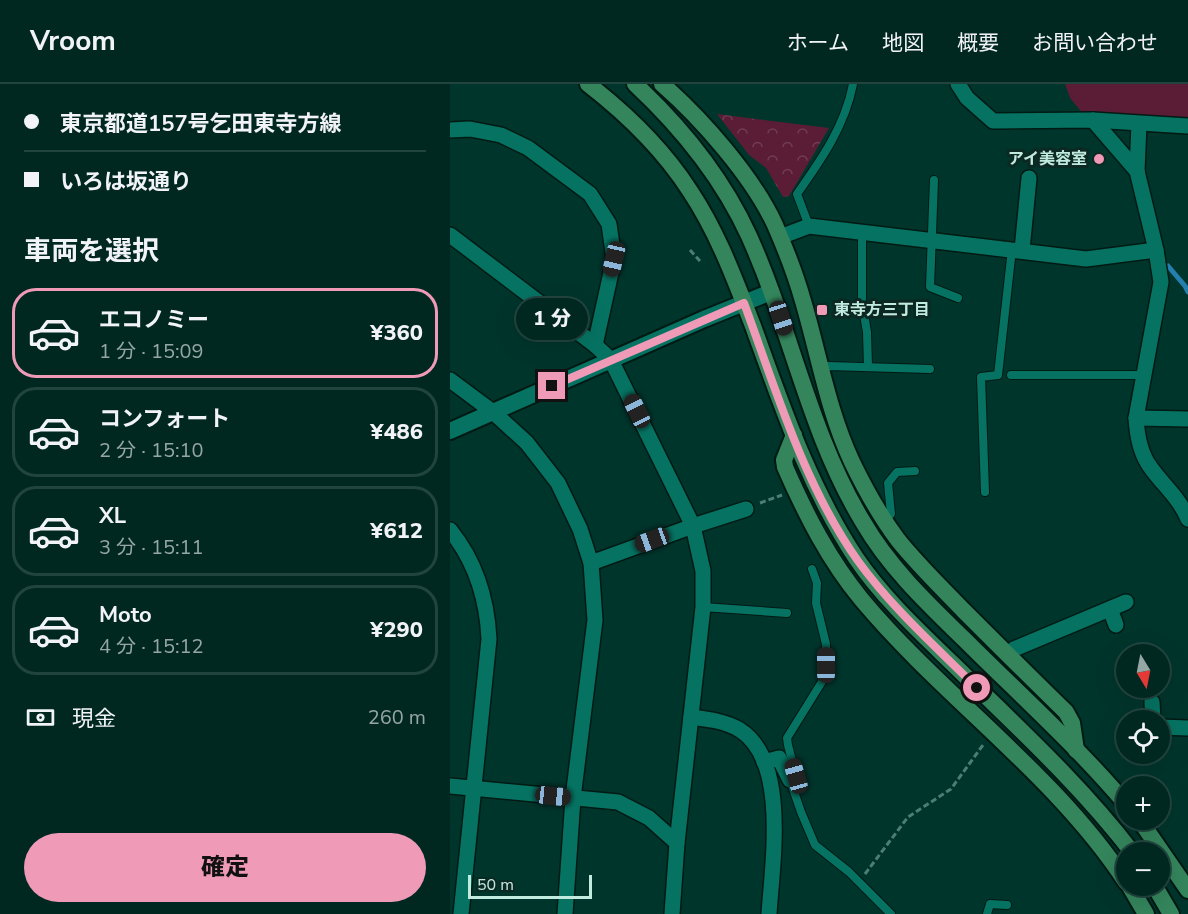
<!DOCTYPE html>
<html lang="ja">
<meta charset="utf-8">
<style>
body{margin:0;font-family:"Nunito Sans","Noto Sans JP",sans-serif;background:#0a302a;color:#f1f3f6;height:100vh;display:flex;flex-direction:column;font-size:22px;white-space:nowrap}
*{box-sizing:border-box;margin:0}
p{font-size:20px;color:#95a6a5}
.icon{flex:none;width:33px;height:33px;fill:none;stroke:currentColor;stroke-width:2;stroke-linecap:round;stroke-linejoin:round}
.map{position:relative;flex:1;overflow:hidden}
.sheet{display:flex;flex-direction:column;background:#002821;width:450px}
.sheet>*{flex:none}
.top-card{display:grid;align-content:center;height:132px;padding:0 24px;background:#002821}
.needle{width:39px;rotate:170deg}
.buttons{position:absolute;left:666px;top:560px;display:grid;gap:12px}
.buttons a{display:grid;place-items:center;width:54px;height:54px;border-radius:50%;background:#002821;box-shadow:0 6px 24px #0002,0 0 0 2px #22443f;font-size:30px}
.scale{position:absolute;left:18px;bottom:15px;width:124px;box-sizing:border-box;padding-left:6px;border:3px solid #c2ebe0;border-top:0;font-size:16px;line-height:21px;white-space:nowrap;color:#c2ebe0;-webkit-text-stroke:4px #0c2822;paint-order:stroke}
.end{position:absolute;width:27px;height:27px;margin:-14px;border:8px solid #ef9ab7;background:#111;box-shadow:0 0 0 3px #111}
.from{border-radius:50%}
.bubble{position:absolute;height:42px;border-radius:21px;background:#002821;box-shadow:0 6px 24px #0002,0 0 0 2px #22443f;font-size:20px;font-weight:800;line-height:42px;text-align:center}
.car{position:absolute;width:18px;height:36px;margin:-18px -9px;border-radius:8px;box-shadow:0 0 4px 2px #0007;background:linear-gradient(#222 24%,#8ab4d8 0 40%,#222 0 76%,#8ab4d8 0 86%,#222 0)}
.top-card b{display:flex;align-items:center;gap:21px;height:57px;font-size:22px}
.top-card b+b{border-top:2px solid #22443f}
.top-card i{width:15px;height:15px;background:#f1f3f6}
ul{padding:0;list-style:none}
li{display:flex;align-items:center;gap:18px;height:90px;margin:0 12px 9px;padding:0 12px;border:3px solid #22443f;border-radius:24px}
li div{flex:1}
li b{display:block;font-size:22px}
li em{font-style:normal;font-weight:800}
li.active{border-color:#ef9ab7}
li>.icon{width:54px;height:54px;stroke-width:1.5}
h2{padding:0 24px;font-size:27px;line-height:72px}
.pay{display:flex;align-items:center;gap:15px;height:66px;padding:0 24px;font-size:22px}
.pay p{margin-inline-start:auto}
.primary-button{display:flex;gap:12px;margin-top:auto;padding:12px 24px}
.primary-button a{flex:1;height:69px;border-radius:36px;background:#ef9ab7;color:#111;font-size:24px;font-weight:800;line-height:69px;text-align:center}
header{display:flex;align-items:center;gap:36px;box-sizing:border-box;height:84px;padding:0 30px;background:#002821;border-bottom:2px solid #22443f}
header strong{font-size:28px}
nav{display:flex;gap:33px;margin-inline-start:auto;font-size:21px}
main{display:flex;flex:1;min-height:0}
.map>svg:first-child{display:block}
.grass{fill:#5b1c36}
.park{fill:url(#park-crowns)}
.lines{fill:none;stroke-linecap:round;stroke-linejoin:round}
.stream{stroke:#247eae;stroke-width:5}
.service-casing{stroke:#001a14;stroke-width:10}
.minor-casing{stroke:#001a14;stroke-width:18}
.tertiary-casing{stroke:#001a14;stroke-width:20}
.secondary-casing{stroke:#001a14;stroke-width:20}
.path{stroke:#4d7e74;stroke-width:3;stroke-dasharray:6 3;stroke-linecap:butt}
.service{stroke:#067362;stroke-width:8}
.minor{stroke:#067362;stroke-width:15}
.tertiary{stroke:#067362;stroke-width:16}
.secondary{stroke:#34855c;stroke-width:16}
.route{stroke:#ef9ab7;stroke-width:8}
.poi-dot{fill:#ef9ab7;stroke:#0c2822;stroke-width:2}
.labels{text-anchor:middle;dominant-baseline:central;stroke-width:6;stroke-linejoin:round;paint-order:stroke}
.poi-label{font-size:16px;font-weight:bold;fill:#c2ebe0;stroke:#0c2822;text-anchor:end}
</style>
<header>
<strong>Vroom</strong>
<nav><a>ホーム</a><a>地図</a><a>概要</a><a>お問い合わせ</a></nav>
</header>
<main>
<section class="sheet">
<div class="top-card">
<b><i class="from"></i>東京都道157号乞田東寺方線</b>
<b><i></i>いろは坂通り</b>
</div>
<h2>車両を選択</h2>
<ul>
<li class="active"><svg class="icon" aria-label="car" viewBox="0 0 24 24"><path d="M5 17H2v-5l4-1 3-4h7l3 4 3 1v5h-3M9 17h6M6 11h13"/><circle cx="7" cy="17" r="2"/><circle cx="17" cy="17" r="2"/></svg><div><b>エコノミー</b><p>1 分 · 15:09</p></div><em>¥360</em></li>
<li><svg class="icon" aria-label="car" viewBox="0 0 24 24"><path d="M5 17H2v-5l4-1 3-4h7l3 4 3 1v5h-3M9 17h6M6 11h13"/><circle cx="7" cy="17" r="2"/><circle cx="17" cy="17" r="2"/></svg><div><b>コンフォート</b><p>2 分 · 15:10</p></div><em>¥486</em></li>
<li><svg class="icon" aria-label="car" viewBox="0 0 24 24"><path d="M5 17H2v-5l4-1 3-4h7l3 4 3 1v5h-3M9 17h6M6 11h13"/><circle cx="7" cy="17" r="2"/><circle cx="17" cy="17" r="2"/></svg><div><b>XL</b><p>3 分 · 15:11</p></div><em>¥612</em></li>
<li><svg class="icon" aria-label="car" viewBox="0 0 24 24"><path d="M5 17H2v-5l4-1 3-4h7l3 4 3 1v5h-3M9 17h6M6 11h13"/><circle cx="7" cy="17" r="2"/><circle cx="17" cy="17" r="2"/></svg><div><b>Moto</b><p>4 分 · 15:12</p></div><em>¥290</em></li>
</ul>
<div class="pay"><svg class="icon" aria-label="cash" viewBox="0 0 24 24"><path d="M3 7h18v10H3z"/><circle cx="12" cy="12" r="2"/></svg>現金<p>260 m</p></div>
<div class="primary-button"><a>確定</a></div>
</section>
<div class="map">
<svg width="738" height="830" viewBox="0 0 738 830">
<defs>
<pattern id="park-crowns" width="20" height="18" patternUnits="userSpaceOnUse" patternTransform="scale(1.5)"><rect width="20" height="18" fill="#5b1c36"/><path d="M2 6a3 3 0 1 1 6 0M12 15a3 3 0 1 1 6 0" fill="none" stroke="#713d53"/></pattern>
</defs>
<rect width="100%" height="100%" fill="#00352c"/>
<path class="grass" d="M615 0H738V33L634 31 620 14Z"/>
<path class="park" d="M267 30 379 44 339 112 333 113 316 84 299 71Z"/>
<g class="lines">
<path class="stream" d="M718 182 735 202 738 208"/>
<defs>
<g id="service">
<path d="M484 96 480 203 508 214"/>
<path d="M359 142 347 110C371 76 395 42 403 0"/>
<path d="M412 149V219L417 248 418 282"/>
<path d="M371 284 378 282 480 285"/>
<path d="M561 291H694"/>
<path d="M535 408 531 293 548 291 562 165"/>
<path d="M434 435 441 430 438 399 447 388 465 387"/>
<path d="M362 485 367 499 366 519 376 560V581L373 596 337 654 338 661 346 692 340 696 351 728 365 761 399 788 441 830"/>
<path d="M253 523 337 529"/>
<path d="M537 830 540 820 557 821"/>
</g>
<g id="minor">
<path d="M508 0 517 14 543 37 643 36 738 42"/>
<path d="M643 36 687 87 706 166 711 198 686 334C687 351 690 370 701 384 714 402 730 415 738 435"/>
<path d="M0 46 20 45 51 51 78 64 140 110 159 140 164 175 145 261"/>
<path d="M687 87 689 40"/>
<path d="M0 151 145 261 161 276 243 442 253 487V523L227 759 222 830"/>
<path d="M330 153 359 142 636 175 706 166"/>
<path d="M572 166 579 94"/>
<path d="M0 296 43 328 77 359 108 399 130 445 141 479 145 536 123 714 115 830"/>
<path d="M686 334 738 335"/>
<path d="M0 446C26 478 37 514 39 555L11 830"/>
<path d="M141 479 243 442 296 425"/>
<path d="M660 525 666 541"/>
<path d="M557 570 564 565 676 518"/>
<path d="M702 618 703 636"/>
<path d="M241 633C257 635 275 637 290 646 339 677 322 781 319 830"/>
<path d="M710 643 738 644"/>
<path d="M314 678 329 674 340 696"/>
<path d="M0 702 168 718 199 734 227 759"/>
</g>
<path id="tertiary" d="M0 347 254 235 321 208"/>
<g id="secondary">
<path d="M138 0C178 31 213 65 240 107 268 149 285 196 303 242 332 322 359 403 406 474 433 514 469 547 503 580 565 641 629 699 682 768"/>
<path d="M185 0C231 43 272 93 299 152 341 245 359 349 413 438 439 483 477 519 514 555 568 609 626 661 676 720"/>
<path d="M212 0C252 35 303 93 325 141 336 166 346 192 353 217 369 271 378 327 402 378 415 405 430 432 448 456 468 481 491 503 513 526 547 560 581 594 616 628L622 639 626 666"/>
<path d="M344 351 334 376 335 383C356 431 379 476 412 516 495 615 605 690 676 798"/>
<path d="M689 735 738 806"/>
<path d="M679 801 696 830"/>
<path d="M704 801 721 830"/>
</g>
</defs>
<use href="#service" class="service-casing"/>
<use href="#minor" class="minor-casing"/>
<use href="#tertiary" class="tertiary-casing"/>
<use href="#secondary" class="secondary-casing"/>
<g class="path">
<path d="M240 166 250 177"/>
<path d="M310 419 332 411"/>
<path d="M415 790 458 733 501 705 533 661"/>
</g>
<use href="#service" class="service"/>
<use href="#minor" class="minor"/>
<use href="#tertiary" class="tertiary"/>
<use href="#secondary" class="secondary"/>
</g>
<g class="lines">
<path class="route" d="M102 302 294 219C326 306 354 401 408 477 442 524 486 563 527 604"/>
</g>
<g class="poi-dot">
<circle cx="649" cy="75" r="6"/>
<rect x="366" y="220" width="12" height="12" rx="3"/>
</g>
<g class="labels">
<g class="poi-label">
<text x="637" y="75">アイ美容室</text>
<text x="384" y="226" text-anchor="start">東寺方三丁目</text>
</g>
</g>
</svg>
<div class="buttons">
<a><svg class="needle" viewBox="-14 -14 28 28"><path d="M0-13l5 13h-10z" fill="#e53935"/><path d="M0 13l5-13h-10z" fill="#95a6a5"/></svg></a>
<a><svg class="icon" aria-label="locate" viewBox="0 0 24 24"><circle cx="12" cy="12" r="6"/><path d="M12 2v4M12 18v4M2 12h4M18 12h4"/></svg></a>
<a>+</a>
<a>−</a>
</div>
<div class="scale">50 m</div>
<i class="end from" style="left:527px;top:604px"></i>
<i class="end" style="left:102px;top:302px"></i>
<div class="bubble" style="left:66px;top:214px;width:72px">1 分</div>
<i class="car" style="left:164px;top:175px;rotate:193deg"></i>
<i class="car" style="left:331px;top:234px;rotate:162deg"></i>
<i class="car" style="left:187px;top:327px;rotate:334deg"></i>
<i class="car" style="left:202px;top:456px;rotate:250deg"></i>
<i class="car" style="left:376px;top:581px;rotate:0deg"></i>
<i class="car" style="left:346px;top:692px;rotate:344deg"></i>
<i class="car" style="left:103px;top:712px;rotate:96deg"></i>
</div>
</main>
